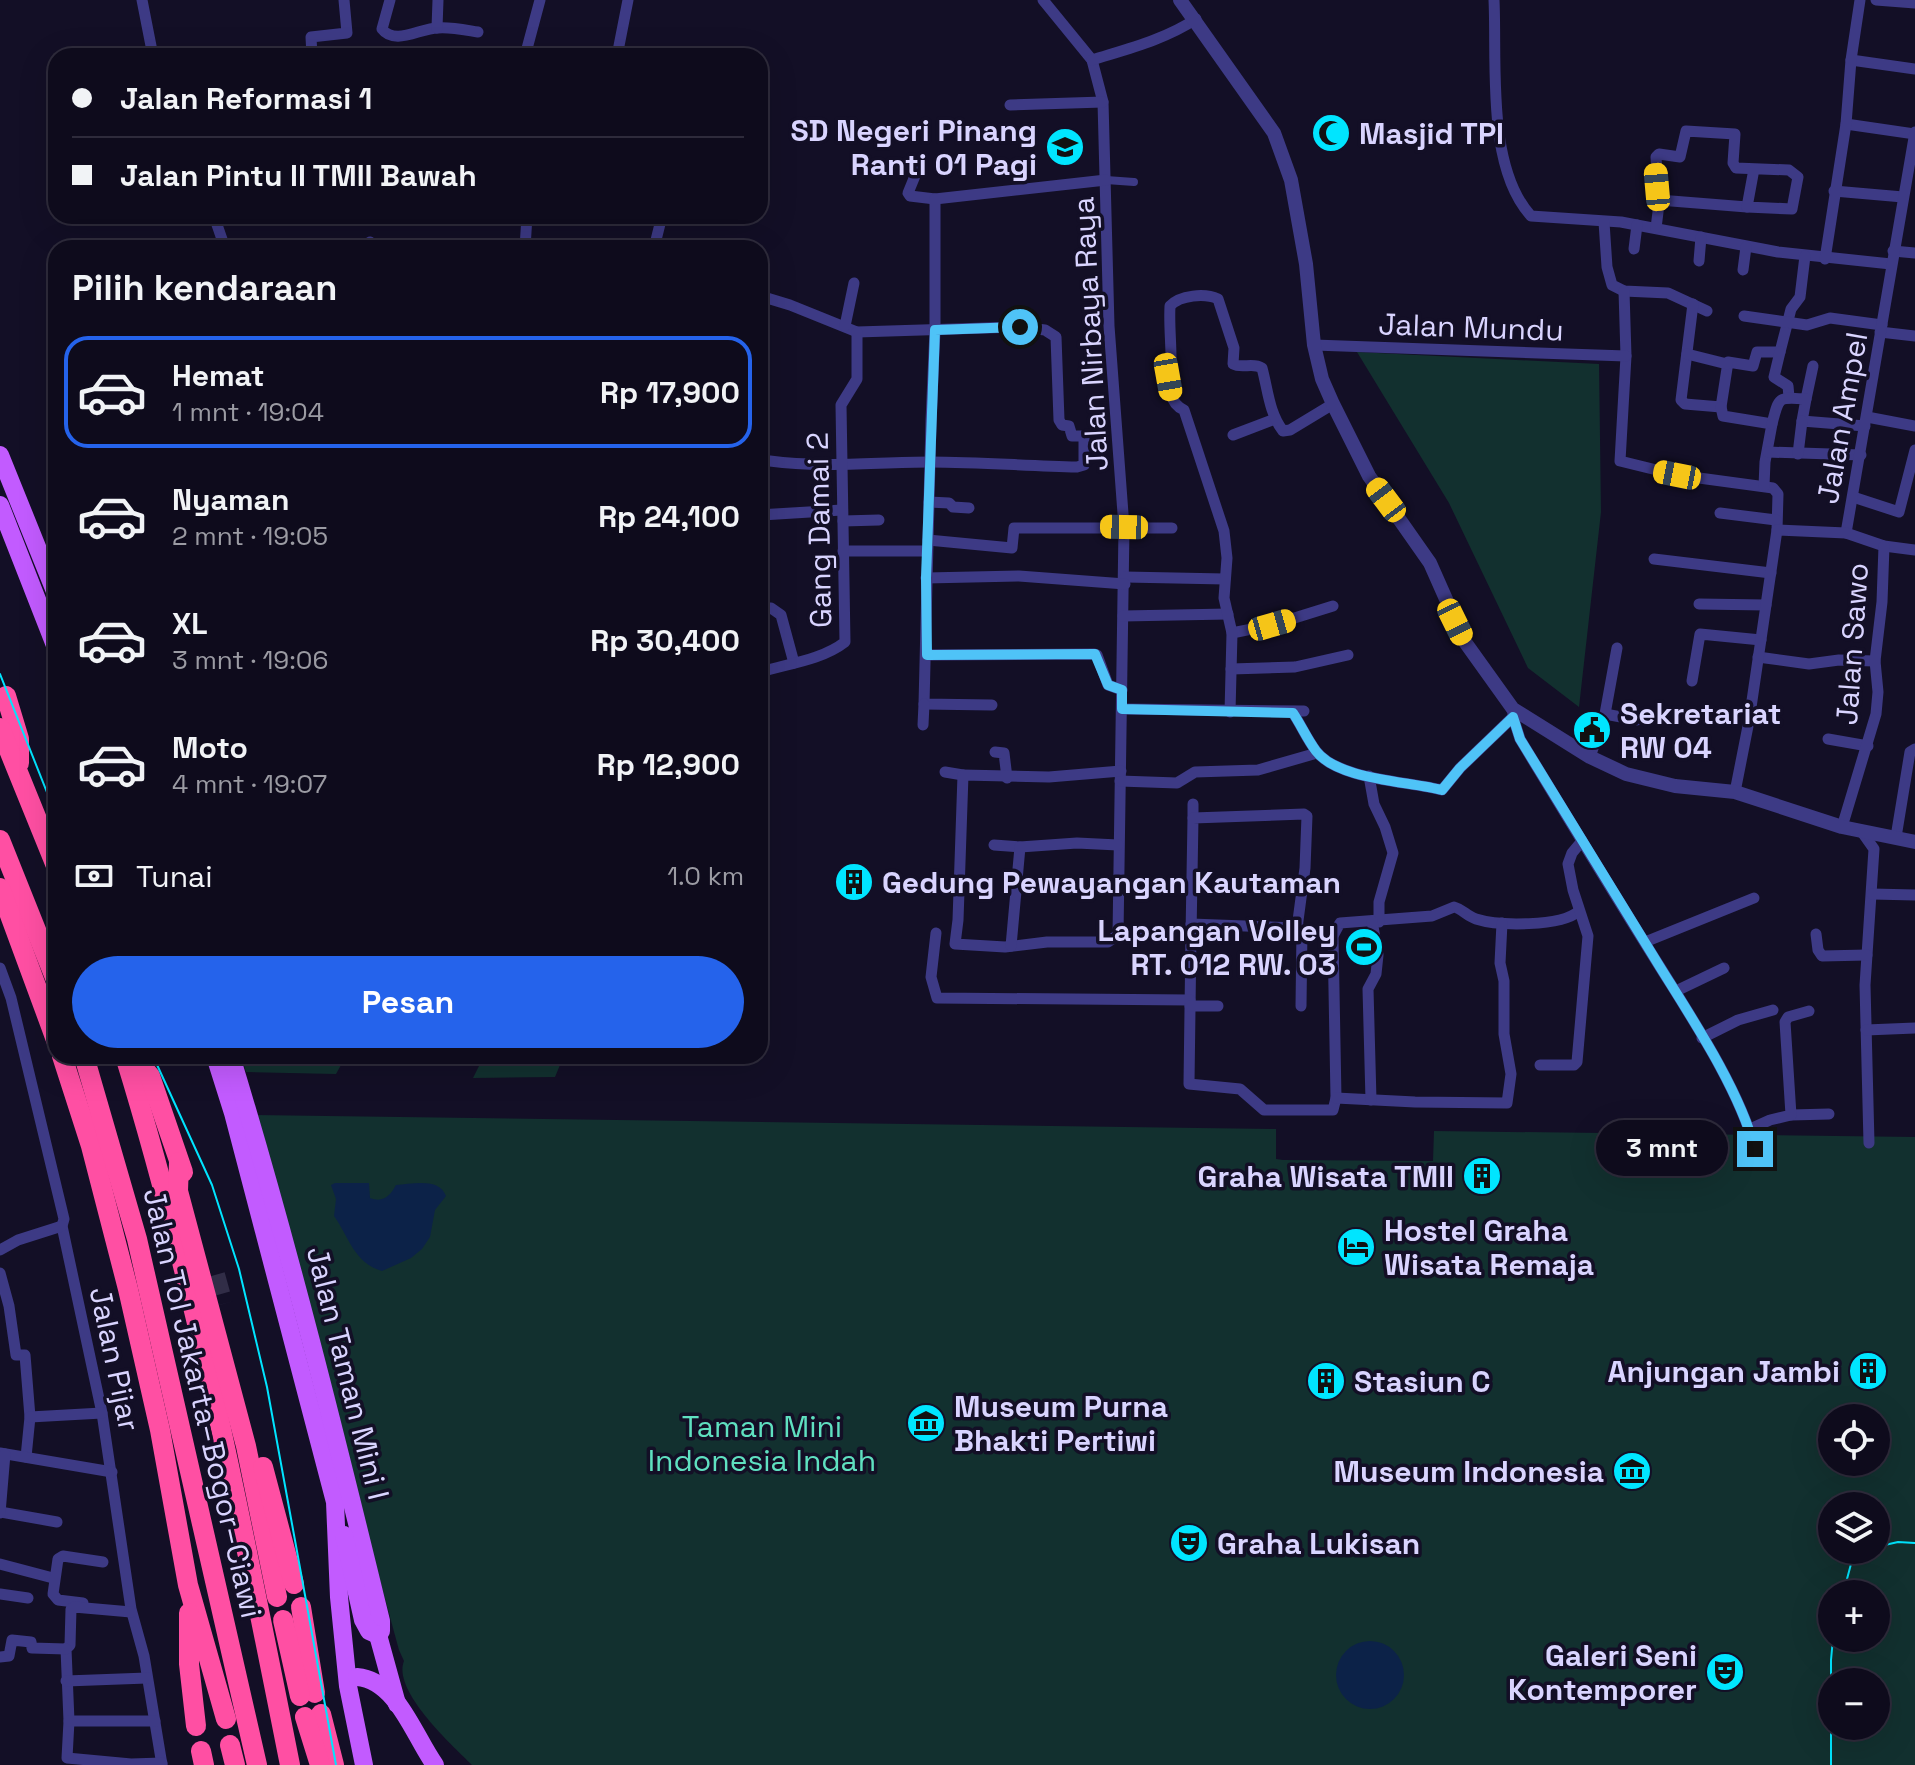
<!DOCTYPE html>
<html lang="id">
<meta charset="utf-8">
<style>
body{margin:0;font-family:"Space Grotesk",sans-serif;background:#1c1929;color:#f1f3f6;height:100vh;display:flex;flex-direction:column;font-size:30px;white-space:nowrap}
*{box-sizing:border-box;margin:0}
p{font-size:26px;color:#9b9ba3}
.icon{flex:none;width:44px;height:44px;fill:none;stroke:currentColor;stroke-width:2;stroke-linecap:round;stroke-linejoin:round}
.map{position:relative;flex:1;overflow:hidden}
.side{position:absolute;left:48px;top:240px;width:720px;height:824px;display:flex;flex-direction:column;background:#0e0b1c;border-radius:24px;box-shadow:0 8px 32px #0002,0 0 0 2px #2e2b3b}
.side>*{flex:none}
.banner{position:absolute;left:48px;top:48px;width:720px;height:176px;border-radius:24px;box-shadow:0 8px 32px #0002,0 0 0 2px #2e2b3b;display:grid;align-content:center;height:176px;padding:0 24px;background:#0e0b1c}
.fabs{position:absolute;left:1818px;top:1404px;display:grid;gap:16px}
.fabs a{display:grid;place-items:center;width:72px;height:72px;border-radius:50%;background:#0e0b1c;box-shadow:0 8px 32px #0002,0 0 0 2px #2e2b3b;font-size:40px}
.end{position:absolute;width:36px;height:36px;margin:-18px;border:10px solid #4fc3f7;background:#111;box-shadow:0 0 0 4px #111}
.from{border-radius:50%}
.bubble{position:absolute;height:56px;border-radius:28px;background:#0e0b1c;box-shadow:0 8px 32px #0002,0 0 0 2px #2e2b3b;font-size:26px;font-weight:700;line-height:56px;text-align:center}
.car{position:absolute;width:24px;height:48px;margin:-24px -12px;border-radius:10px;box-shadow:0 0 6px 2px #0007;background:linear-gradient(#f5c518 24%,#345 0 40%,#f5c518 0 76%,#345 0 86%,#f5c518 0)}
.banner b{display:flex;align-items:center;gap:28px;height:76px;font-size:30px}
.banner b+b{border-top:2px solid #2e2b3b}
.banner i{width:20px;height:20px;background:#f1f3f6}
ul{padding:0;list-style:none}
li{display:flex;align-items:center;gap:24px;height:112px;margin:0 16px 12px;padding:0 8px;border:4px solid transparent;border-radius:24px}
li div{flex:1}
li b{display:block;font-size:30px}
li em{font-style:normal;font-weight:700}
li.active{border-color:#2563eb}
li>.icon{width:72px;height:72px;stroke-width:1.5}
h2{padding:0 24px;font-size:36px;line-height:96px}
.pay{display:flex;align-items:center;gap:20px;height:88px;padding:0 24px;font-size:30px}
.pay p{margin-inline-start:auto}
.primary-button{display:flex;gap:16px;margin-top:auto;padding:16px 24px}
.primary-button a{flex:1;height:92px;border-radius:48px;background:#2563eb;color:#fff;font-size:32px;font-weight:700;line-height:92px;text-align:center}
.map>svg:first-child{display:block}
.green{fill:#12302f;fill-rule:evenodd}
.water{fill:#0c2248}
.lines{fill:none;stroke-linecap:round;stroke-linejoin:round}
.motorway-tunnel{stroke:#312d47;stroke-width:20;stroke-dasharray:20 10;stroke-linecap:butt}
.pedestrian{stroke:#3d3a85;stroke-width:8}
.minor{stroke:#3d3a85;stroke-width:11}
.tertiary{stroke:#3d3a85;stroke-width:14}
.primary{stroke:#c25bff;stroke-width:18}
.motorway{stroke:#ff4fa3;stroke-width:20}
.tram{stroke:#00e5ff;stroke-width:2}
.route{stroke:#4fc3f7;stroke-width:10}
.labels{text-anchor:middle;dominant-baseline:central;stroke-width:7;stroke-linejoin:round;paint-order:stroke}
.poi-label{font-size:30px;font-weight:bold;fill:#d9d4ff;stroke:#130f26;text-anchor:start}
.street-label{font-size:30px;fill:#d9d4ff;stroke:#130f26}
.park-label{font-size:30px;fill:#5fe0c0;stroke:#130f26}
</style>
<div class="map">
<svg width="1915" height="1765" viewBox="0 0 1915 1765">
<rect width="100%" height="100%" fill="#130f26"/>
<g class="green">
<path d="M1357 352 1599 364 1601 512 1579 707 1528 668 1449 503Z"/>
<path d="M241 1056H346L336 1074 246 1072Z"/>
<path d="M484 1056H518L528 1061 531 1056H542L560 1065 555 1077 473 1078Z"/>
<path d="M253 1115 1276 1129V1159L1283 1160 1433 1161 1434 1131 1915 1137V1765H472C452 1745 392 1691 404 1661L399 1650ZM1832 1418H1876V1462H1832ZM1832 1506H1876V1550H1832ZM1832 1594H1876V1638H1832ZM1832 1682H1876V1726H1832Z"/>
</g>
<g class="water">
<path d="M335 1183H369L370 1198C383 1203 390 1196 396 1185 412 1184 439 1177 446 1196L435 1210 430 1237 422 1249 411 1258 382 1271C354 1263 349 1237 334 1216L336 1199 331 1185Z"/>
<circle cx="1370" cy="1675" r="34"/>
</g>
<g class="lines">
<path class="motorway-tunnel" d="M215 1275 223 1304"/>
<path class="pedestrian" d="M1106 180 1134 182"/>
<g class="minor">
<path d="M142 0 153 56"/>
<path d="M390 0 382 29C395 46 420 28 438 28 451 27 465 30 478 32"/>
<path d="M1043 0 1092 60 1103 102 1109 326 1124 527 1118 935H1191L1189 1084 1240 1089 1264 1110H1333L1336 1098 1333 936 1340 923 1432 916 1454 907C1462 909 1467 916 1476 919 1498 926 1561 927 1579 911"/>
<path d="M1494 0C1497 62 1486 167 1531 216L1621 222 1778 252 1891 264"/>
<path d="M1876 0 1915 3"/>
<path d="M437 28 438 0"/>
<path d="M312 56 311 37 347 33 344 0"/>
<path d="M525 56 540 0"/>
<path d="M617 56 628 0"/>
<path d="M1092 60C1127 49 1164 40 1196 19"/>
<path d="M1851 60 1915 69"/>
<path d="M1010 105 1103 102"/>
<path d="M1846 124 1915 134"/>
<path d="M917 171 908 193 910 196 935 199"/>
<path d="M1834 191 1903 197"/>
<path d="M1659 200 1747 207"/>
<path d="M214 216 225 248"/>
<path d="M469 216 527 219"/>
<path d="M1604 222 1607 267 1612 285 1624 291 1668 293 1707 311"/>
<path d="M1656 228 1659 204 1656 157 1659 154 1680 157 1686 131 1735 134 1733 163 1736 168 1789 170 1798 177 1792 209 1747 207 1754 169"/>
<path d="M369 248 370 242"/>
<path d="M525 248 527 216"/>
<path d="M654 248 662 216"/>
<path d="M1634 249 1637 225"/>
<path d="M1893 251 1915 253"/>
<path d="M1825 259 1846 124 1851 60 1860 0"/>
<path d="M1699 261 1701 237"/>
<path d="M1743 270 1746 247"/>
<path d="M1624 291 1626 356 1620 461 1677 475 1773 488 1778 494 1777 530"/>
<path d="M760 296 790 305 857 332 1020 327 1045 330 1056 337 1059 420 1062 425 1069 426 1072 436H1084V465L1077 467C1028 466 979 462 930 462 876 462 824 468 770 461"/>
<path d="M1693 304 1681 400 1685 404 1721 407 1728 362 1753 366 1757 352H1780L1791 309 1800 297 1805 256"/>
<path d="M1744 316 1807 325 1830 318 1882 325"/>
<path d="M845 326 854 283"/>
<path d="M1880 332 1915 336"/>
<path d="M1314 345 1626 356"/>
<path d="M1780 352 1774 377 1788 386 1789 397"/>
<path d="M1687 354 1727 364"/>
<path d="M1806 399 1813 366"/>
<path d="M1721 407 1723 416 1772 424 1765 462 1764 486"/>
<path d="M1867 417 1915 426"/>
<path d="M1772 424C1779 396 1778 397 1806 399L1802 421 1865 426"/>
<path d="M1233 435 1275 419"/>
<path d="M1768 452 1861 455"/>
<path d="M1798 454 1802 421"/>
<path d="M1853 497 1899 512 1915 450"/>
<path d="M929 502 949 503 953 507 969 508"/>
<path d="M1720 513 1776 520"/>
<path d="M760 515 842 510"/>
<path d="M843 521 879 520"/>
<path d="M1846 533 1915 132"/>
<path d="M928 540 1012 548 1014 528H1172"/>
<path d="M843 551H927"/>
<path d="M1654 559 1771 573"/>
<path d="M1125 577 1225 579"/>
<path d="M926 578 1019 576 1125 584"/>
<path d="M1699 604 1766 605"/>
<path d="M761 610 771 608 781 615 794 663"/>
<path d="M1123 616 1228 614"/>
<path d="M1232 633 1272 625 1333 606"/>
<path d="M927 655 1094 654 1097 655 1108 685 1122 690"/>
<path d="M1758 657 1809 664 1839 660 1875 661"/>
<path d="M1231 669 1295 667 1348 655"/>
<path d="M760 672C787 664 822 660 845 642L841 405 857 379V332"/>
<path d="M1692 681 1700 634 1761 640"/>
<path d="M992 705 924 704 931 421 935 330V199L1106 180"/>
<path d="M1122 709 1304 711"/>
<path d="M1513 709V717L1520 739C1566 815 1612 891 1660 967 1693 1020 1739 1089 1755 1149"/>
<path d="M1230 712 1232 633 1224 598 1227 558 1224 531 1184 410C1164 401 1171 376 1171 358 1171 341 1169 324 1170 306 1180 295 1205 293 1218 299L1234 348 1233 364C1242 369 1253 362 1262 368 1268 390 1269 413 1283 431L1290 430 1333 404"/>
<path d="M1293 713C1301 725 1307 739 1316 751 1338 780 1408 781 1442 790L1460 768 1513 717"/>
<path d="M1605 714 1637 720 1644 717 1661 720"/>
<path d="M923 725 924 704"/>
<path d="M1828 739 1868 746"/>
<path d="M995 752 1004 753 1007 778"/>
<path d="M1590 757 1605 714 1617 648"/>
<path d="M945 772 963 775"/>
<path d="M1369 776 1374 804 1385 827 1393 853 1379 902V922"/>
<path d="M1120 781 1177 783 1195 772 1258 770 1317 753"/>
<path d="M1735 792 1749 721 1777 530 1846 533 1884 546 1915 550"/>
<path d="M1193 818V804"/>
<path d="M1842 827 1876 714 1878 692 1875 661 1882 602 1884 546"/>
<path d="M1862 832 1874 849 1865 985 1869 1143"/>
<path d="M1896 837 1910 752 1915 749"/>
<path d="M994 845 1020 847"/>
<path d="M1872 894 1915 895"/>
<path d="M1191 924 1297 928 1333 936"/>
<path d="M936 933 931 977 937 998 1190 1000"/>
<path d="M1816 934 1818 950 1822 956 1867 955"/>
<path d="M1118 935 1108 942H1047L1005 947 955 944 958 920 963 775 1049 777 1121 771"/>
<path d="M1191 935 1193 818 1304 814 1307 816 1305 868 1297 928"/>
<path d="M1645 942 1754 898"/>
<path d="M1011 946 1020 847 1077 843 1118 845"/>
<path d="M0 968 11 998 64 1219 62 1226 102 1413 131 1609 144 1656 162 1765"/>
<path d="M1676 991 1724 968"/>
<path d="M1190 1006H1218"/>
<path d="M1301 1006 1302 929"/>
<path d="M1866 1030 1915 1028"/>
<path d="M1702 1038 1738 1020 1773 1010"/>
<path d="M1540 1065H1574L1577 1062 1588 936 1573 890 1568 864 1572 853 1582 841"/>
<path d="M1336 1098 1415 1102 1507 1103 1511 1074 1504 1034V981L1500 963 1502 923"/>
<path d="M1371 1100 1368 989 1376 974 1378 955 1372 921"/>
<path d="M1791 1115 1829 1114"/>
<path d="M1750 1129 1770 1120 1791 1115 1785 1022 1788 1017 1809 1011"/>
<path d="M0 1250 18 1240 62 1226"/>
<path d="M0 1273 9 1306 16 1355H25L30 1417 26 1457"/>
<path d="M30 1417 102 1413"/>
<path d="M0 1453 112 1472"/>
<path d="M0 1512 57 1522"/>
<path d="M0 1513 5 1454"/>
<path d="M0 1564 53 1578"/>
<path d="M0 1594 28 1598"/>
<path d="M83 1603 58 1600 53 1594 58 1559 63 1556 103 1562"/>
<path d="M131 1612 74 1607 71 1609 70 1645 66 1649 69 1721 67 1758 131 1764 162 1763"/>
<path d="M0 1657 9 1656 12 1640 31 1642 32 1648 66 1649"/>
<path d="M66 1681 147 1678"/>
<path d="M69 1721H155"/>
</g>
<path class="tertiary" d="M1180 0 1274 133 1291 180 1306 264 1314 345 1322 379 1333 404 1369 476 1430 563 1465 642 1513 709 1590 757 1626 774 1675 786 1735 792 1842 827 1915 842"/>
<g class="primary">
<path d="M0 455 56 594"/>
<path d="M0 505 56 648"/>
<path d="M215 1056 233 1113 335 1502 339 1597 348 1686 364 1765"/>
<path d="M231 1056C288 1243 335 1432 381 1621V1631L378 1635 397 1704"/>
<path d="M344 1535 363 1620 369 1631 378 1635"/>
<path d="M357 1677C397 1680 414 1736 435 1765"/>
</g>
<g class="motorway">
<path d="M6 696 19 739V763"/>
<path d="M0 728 56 866"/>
<path d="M0 840 56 980"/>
<path d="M0 888 56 1040"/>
<path d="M62 1056 91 1146 128 1289 160 1430 188 1585 226 1719"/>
<path d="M84 1056 137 1239 257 1765"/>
<path d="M125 1056C196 1286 243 1529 290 1765"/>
<path d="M133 1056 150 1076 183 1172"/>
<path d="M179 1162 178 1191 246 1446 277 1597"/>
<path d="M263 1467 294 1584"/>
<path d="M301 1607 315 1693"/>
<path d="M189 1613V1664L196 1726"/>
<path d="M283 1620 300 1696"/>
<path d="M321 1714 334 1765"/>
<path d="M305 1717 320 1765"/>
<path d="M230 1745 235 1765"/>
<path d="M201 1751 204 1765"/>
</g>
<g class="tram">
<path d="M0 674 56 815"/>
<path d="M153 1056 212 1185 239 1269 267 1387 336 1765"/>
<path d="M1876 1547 1898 1542 1915 1543"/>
<path d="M1843 1594 1851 1564 1869 1550"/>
<path d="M1831 1765V1660L1833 1638"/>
</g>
</g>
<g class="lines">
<path class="route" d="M1020 327 935 330 926 578 927 655 1095 654 1108 685 1122 690V709L1293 713C1301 725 1307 739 1316 751 1338 780 1408 781 1442 790L1460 768 1513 717 1520 739C1566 815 1613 891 1660 967 1693 1020 1739 1089 1755 1149"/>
</g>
<defs>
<symbol id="mosque-disc" viewBox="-11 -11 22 22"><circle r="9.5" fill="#00e5ff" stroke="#130f26"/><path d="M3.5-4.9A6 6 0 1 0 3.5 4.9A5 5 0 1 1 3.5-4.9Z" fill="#111"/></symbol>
<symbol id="school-disc" viewBox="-11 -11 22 22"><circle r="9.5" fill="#00e5ff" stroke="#130f26"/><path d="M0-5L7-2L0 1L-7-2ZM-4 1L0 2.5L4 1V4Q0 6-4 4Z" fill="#111"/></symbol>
<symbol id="civic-disc" viewBox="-11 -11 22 22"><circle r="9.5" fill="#00e5ff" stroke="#130f26"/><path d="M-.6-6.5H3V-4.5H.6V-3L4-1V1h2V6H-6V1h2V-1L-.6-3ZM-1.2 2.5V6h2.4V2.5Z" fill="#111"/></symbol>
<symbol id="building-disc" viewBox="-11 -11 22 22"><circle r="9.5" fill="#00e5ff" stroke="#130f26"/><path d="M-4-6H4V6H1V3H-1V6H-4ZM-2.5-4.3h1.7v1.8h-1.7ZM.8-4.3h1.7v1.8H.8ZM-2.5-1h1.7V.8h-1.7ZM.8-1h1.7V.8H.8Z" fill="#111"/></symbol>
<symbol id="stadium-disc" viewBox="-11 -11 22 22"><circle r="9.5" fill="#00e5ff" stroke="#130f26"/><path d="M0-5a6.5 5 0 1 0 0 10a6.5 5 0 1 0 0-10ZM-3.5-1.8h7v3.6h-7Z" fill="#111"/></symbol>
<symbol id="hotel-disc" viewBox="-11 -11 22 22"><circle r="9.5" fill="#00e5ff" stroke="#130f26"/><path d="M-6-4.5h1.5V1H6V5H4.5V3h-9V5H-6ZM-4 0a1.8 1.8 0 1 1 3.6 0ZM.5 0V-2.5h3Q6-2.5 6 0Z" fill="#111"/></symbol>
<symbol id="museum-disc" viewBox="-11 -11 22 22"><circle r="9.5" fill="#00e5ff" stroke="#130f26"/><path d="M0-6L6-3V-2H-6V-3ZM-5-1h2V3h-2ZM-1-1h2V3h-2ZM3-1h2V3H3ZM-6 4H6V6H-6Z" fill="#111"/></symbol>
<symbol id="theatre-disc" viewBox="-11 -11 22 22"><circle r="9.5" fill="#00e5ff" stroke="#130f26"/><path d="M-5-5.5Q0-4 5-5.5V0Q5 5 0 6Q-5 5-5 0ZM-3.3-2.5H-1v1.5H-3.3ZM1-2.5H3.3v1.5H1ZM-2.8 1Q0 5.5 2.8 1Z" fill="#111"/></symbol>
</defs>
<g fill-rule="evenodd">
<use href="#mosque-disc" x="1309" y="111" width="44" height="44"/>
<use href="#school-disc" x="1043" y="125" width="44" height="44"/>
<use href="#civic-disc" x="1570" y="708" width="44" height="44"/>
<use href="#building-disc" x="832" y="860" width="44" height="44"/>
<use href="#stadium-disc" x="1342" y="925" width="44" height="44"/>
<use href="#building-disc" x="1460" y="1154" width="44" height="44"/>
<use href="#hotel-disc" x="1334" y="1225" width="44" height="44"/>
<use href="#building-disc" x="1846" y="1349" width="44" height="44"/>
<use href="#building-disc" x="1304" y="1359" width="44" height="44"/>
<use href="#museum-disc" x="904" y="1401" width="44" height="44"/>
<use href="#museum-disc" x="1610" y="1449" width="44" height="44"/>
<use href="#theatre-disc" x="1167" y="1521" width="44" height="44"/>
<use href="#theatre-disc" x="1703" y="1650" width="44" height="44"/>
</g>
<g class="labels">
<g class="poi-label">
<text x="1037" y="130" text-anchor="end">SD Negeri Pinang<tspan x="1037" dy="34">Ranti 01 Pagi</tspan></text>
<text x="1359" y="133">Masjid TPI</text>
<text x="1620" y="713">Sekretariat<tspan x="1620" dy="34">RW 04</tspan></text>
<text x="882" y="882">Gedung Pewayangan Kautaman</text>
<text x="1336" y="930" text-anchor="end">Lapangan Volley<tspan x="1336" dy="34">RT. 012 RW. 03</tspan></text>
<text x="1454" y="1176" text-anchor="end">Graha Wisata TMII</text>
<text x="1384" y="1230">Hostel Graha<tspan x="1384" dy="34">Wisata Remaja</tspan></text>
<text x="1840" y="1371" text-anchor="end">Anjungan Jambi</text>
<text x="1354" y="1381">Stasiun C</text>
<text x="954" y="1406">Museum Purna<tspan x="954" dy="34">Bhakti Pertiwi</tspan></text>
<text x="1604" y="1471" text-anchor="end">Museum Indonesia</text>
<text x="1217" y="1543">Graha Lukisan</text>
<text x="1697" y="1655" text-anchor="end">Galeri Seni<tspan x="1697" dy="34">Kontemporer</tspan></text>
</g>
<g class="street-label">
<text transform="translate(1471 327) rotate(2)">Jalan Mundu</text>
<text transform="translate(1090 334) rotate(-93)">Jalan Nirbaya Raya</text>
<text transform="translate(1842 418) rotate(-80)">Jalan Ampel</text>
<text transform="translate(819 530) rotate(-91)">Gang Damai 2</text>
<text transform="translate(1852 644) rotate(-86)">Jalan Sawo</text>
<text transform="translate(115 1359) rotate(78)">Jalan Pijar</text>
<text transform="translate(348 1373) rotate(76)">Jalan Taman Mini I</text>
<text transform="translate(203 1403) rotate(77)">Jalan Tol Jakarta–Bogor–Ciawi</text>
</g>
<g class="park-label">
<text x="762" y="1426">Taman Mini<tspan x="762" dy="34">Indonesia Indah</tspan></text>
</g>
</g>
</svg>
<div class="fabs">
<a><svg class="icon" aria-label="locate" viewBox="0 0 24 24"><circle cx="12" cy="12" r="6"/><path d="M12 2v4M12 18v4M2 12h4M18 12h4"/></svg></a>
<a><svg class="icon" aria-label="layers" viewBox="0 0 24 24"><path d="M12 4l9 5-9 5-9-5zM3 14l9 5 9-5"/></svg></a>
<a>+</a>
<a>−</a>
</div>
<i class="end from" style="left:1020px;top:327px"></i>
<i class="end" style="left:1755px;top:1149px"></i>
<div class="bubble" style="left:1596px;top:1120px;width:132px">3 mnt</div>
<i class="car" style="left:1657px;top:187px;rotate:355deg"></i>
<i class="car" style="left:1168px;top:377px;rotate:170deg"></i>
<i class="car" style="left:1677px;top:475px;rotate:281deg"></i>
<i class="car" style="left:1386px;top:500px;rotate:323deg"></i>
<i class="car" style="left:1124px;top:527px;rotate:271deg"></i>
<i class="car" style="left:1455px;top:622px;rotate:154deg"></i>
<i class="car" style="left:1272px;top:625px;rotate:74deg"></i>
<div class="banner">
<b><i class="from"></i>Jalan Reformasi 1</b>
<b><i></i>Jalan Pintu II TMII Bawah</b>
</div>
<section class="side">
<h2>Pilih kendaraan</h2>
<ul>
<li class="active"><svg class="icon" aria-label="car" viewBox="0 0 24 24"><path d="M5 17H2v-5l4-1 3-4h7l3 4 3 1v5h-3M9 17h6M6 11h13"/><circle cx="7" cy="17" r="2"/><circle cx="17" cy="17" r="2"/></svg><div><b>Hemat</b><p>1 mnt · 19:04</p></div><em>Rp 17,900</em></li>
<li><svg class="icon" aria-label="car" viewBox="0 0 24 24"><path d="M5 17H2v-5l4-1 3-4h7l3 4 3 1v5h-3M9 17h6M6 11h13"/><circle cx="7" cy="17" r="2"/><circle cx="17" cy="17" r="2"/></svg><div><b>Nyaman</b><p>2 mnt · 19:05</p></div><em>Rp 24,100</em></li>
<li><svg class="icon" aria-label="car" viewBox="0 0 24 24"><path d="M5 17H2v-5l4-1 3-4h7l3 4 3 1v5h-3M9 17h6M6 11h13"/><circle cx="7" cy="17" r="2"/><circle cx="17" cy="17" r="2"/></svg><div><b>XL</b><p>3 mnt · 19:06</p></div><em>Rp 30,400</em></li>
<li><svg class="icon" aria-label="car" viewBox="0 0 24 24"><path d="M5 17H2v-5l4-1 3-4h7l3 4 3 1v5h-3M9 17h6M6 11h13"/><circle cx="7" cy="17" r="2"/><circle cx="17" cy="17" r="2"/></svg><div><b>Moto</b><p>4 mnt · 19:07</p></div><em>Rp 12,900</em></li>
</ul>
<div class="pay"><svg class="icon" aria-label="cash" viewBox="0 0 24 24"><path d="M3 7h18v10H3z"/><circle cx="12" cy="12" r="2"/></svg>Tunai<p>1.0 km</p></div>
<div class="primary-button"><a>Pesan</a></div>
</section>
</div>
